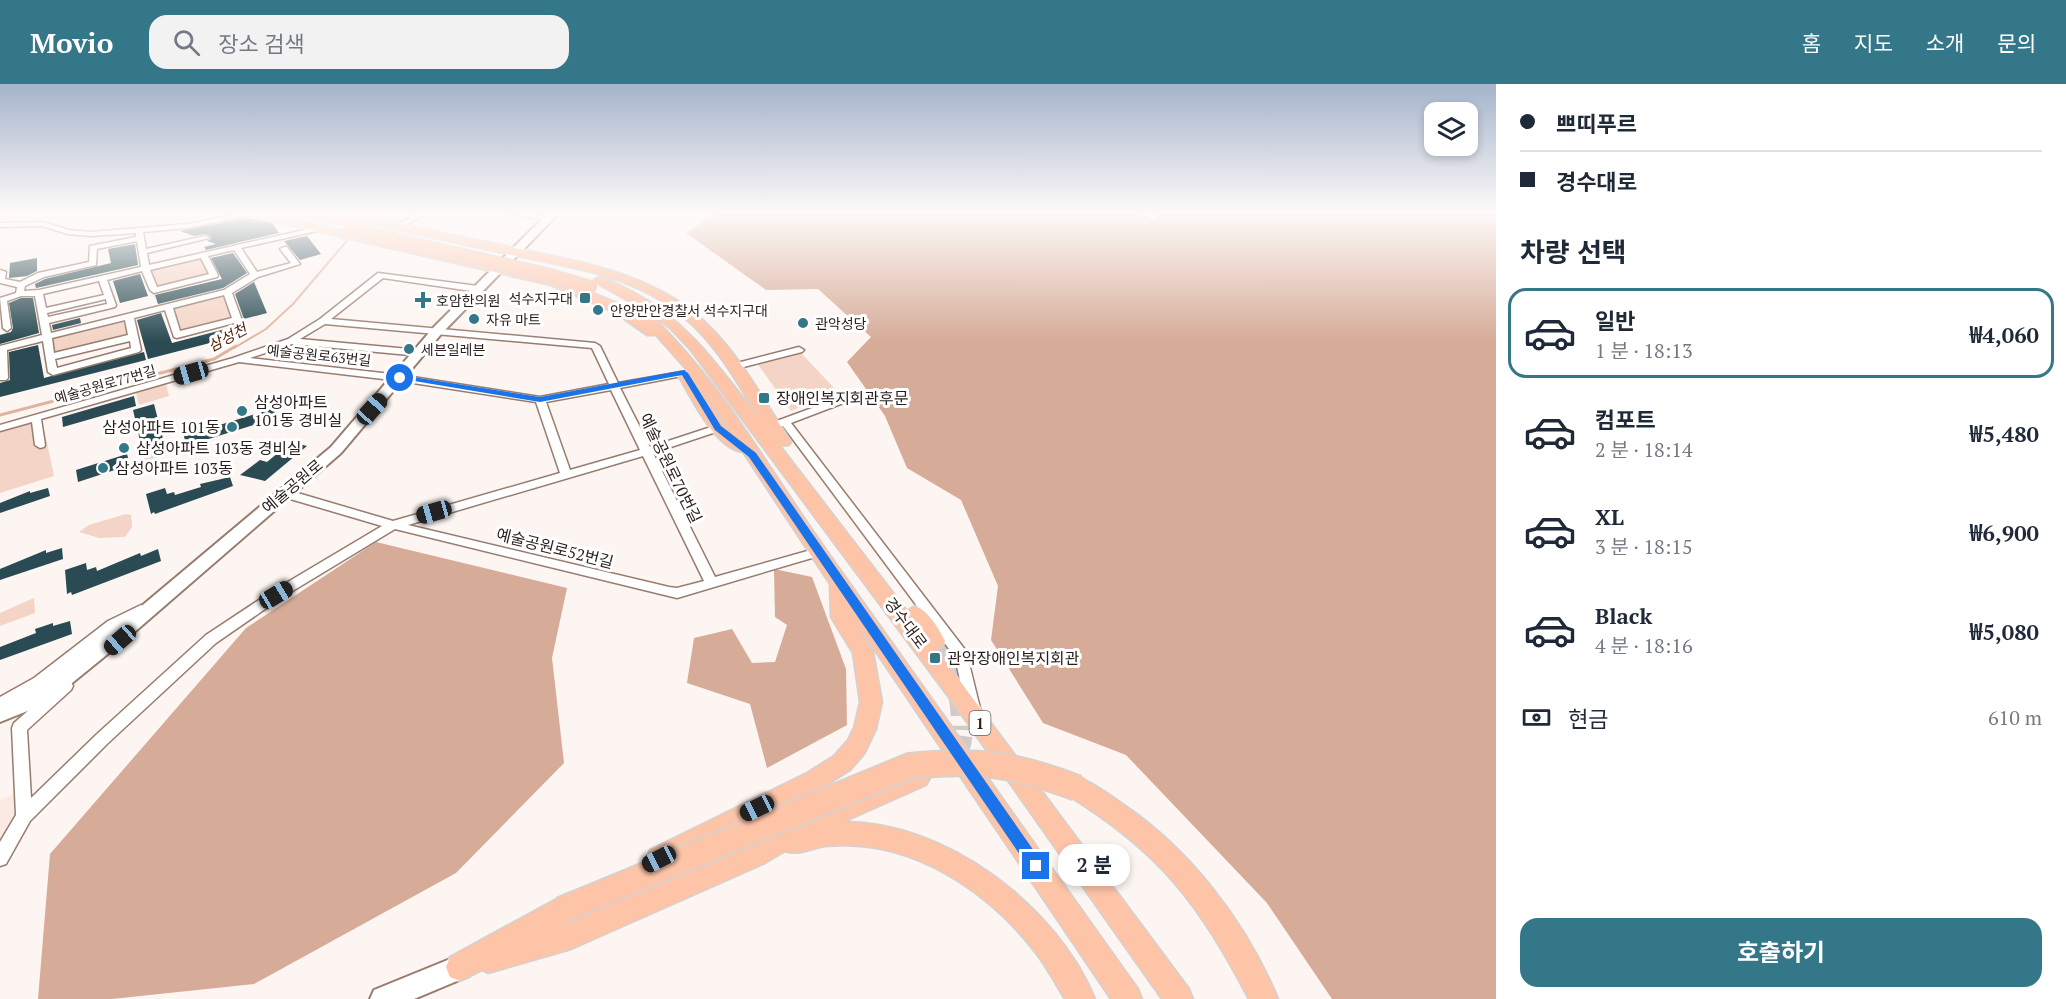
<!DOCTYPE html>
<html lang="ko">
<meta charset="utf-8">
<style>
body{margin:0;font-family:"PT Serif","Noto Sans KR",serif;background:#f2f2f3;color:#1f2937;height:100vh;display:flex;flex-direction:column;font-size:22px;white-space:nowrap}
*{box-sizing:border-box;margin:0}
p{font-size:20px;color:#747a83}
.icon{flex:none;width:33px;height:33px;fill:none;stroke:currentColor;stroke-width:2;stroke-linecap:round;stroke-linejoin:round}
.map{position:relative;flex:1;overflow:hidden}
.panel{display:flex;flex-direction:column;background:#fff;width:570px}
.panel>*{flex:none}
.banner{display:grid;align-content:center;height:132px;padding:0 24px;background:#fff}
.fabs{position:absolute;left:1424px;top:18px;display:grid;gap:12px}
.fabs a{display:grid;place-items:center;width:54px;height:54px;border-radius:12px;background:#fff;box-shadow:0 3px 9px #0003;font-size:30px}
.end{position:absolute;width:27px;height:27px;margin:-14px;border:8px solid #1a73e8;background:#fff;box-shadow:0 0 0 3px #fff}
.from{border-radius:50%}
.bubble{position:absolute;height:42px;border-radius:18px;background:#fff;box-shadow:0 3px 9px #0003;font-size:20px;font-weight:700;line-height:42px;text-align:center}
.car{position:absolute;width:18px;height:36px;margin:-18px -9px;border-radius:8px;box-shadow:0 0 4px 2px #0007;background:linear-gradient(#222 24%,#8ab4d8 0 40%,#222 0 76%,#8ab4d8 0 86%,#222 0)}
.banner b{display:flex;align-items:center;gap:21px;height:57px;font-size:22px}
.banner b+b{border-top:2px solid #e0e1e3}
.banner i{width:15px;height:15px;background:#1f2937}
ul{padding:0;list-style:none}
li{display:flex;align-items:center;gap:18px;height:90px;margin:0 12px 9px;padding:0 12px;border:3px solid transparent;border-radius:18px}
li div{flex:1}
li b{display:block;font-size:22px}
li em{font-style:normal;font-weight:700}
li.active{border-color:#347788}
li>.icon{width:54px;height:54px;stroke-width:1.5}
h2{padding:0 24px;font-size:27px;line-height:72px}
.pay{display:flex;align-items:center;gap:15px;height:66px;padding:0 24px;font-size:22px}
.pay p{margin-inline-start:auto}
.cta{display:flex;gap:12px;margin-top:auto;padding:12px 24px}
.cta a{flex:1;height:69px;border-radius:18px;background:#347788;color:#fff;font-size:24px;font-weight:700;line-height:69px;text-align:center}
header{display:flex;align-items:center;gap:36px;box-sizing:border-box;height:84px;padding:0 30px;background:#347788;color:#fff}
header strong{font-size:28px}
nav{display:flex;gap:33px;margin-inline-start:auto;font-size:21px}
.search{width:420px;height:54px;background:#f2f2f3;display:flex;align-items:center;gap:15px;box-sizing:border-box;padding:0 21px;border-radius:18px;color:#747a83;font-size:22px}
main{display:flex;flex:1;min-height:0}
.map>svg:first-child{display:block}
.built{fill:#faeae3}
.green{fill:#f3d4c6}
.forest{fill:#d6ab97}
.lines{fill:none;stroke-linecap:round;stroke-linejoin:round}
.stream-far1{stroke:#dfb49f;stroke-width:2}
.stream{stroke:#dfb49f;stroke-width:3}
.building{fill:#2a4b53}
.primary-tunnel-far1{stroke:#d2cac7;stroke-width:20;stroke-dasharray:20 10;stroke-linecap:butt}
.primary-tunnel{stroke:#d2cac7;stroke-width:25;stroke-dasharray:25 13;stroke-linecap:butt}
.street-casing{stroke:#987c6e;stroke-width:3}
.secondary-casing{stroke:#987c6e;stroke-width:4}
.primary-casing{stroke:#d4d2d1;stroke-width:3}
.street{fill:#fff;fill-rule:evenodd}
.secondary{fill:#fff;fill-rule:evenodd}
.primary{fill:#fdc4a8;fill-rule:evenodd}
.primary-bridge-far1-casing{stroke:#d4d2d1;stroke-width:14;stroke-linecap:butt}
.primary-bridge-casing{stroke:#d4d2d1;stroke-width:28;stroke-linecap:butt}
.primary-bridge-far1{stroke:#fdc4a8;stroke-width:12}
.primary-bridge{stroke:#fdc4a8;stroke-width:25}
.route{fill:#1a73e8}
.poi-dot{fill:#347788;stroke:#fff;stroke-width:2}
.labels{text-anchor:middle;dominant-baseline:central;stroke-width:6;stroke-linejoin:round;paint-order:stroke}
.far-poi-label{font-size:14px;fill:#291e19;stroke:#fff;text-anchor:start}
.far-street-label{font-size:14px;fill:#291e19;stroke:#fff}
.far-water-label{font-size:15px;font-style:italic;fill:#531e00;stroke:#fff}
.shield{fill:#fff;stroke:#69625e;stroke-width:1.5}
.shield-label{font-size:15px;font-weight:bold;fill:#291e19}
.poi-label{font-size:16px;fill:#291e19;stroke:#fff;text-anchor:start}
.street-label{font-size:16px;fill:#291e19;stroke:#fff}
</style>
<header>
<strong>Movio</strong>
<div class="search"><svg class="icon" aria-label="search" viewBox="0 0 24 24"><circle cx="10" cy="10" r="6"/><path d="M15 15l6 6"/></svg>장소 검색</div>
<nav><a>홈</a><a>지도</a><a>소개</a><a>문의</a></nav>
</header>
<main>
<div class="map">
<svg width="1496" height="915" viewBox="0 0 1496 915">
<rect width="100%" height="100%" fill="#fcf5f2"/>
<path class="built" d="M19 708 20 736 0 759V716Z"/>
<g class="green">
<path d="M203 170 214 191 154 206 145 184Z"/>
<path d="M227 208 238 235 177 251 168 223Z"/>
<path d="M129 232 133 253 50 273 47 253Z"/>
<path d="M801 269 837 307 791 327 757 279Z"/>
<path d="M166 300 169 312 139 321 136 309Z"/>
<path d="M42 336 54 392 0 409V348Z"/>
<path d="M161 360 166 371 142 379 138 366Z"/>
<path d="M126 430 131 431 132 443 125 453 99 454 79 448 89 441Z"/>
<path d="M34 514 35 529 0 542V529Z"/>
</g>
<g class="forest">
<path d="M714 130H1496V915H1332L1267 819 1126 671 1043 639 991 556 998 502 961 416 907 384 885 332 847 278 871 253 818 205 766 206 686 149Z"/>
<path d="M376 458 567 504 552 574 564 679 456 789 254 900 112 915H38L50 770 246 544Z"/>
<path d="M774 485 812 493 846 585 847 641 767 684 750 620 687 599 694 554 732 545 752 579 775 578 787 541 775 533Z"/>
</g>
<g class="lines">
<g class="stream-far1">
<path d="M362 145 387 130"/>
<path d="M234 264 266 245 293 220 350 153"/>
</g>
<path class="stream" d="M0 331 214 275 236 262"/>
</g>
<g class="building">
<path d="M248 134 272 139 279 149 206 166 204 163 216 160 207 157 211 155 210 152 205 150 194 152 180 147Z"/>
<path d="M307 152 321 170 300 176 284 157Z"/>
<path d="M135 160 138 181 36 204 35 200 45 195 111 179 108 165Z"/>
<path d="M233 169 247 189 223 204 158 220 155 211 222 195 211 174Z"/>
<path d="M37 174V187L27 192 9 194 10 179Z"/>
<path d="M140 190 148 212 120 219 113 197Z"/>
<path d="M254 198 267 229 244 235 235 210Z"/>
<path d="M21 214H33L39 249 0 260V251L11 248 13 244 9 219Z"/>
<path d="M161 229 172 259 233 243 237 252 148 275 137 236Z"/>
<path d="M80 234 81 239 53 246 52 241Z"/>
<path d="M38 261 44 294 144 268 146 276 0 313V299L10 296 9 268Z"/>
<path d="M134 312 136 322 63 343 62 333Z"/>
<path d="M154 320 163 355 141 361 133 326Z"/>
<path d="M275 324 279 333 186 362 184 352Z"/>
<path d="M291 358 307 362 265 397 240 391 260 376 267 378Z"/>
<path d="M127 370 130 381 78 398 76 386Z"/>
<path d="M230 393 233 402 155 430 154 428 151 430 146 410 165 404 167 410 174 408 175 411 201 403 200 400Z"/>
<path d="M48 404 50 412 0 429V419L30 407V409Z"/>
<path d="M62 464 63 475 0 496V485L46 466V469Z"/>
<path d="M158 465 161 477 72 511 71 508 67 510 65 486 86 479 87 486 96 483 97 487 140 469 141 472Z"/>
<path d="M70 537 72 550 0 576V563L36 549 35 545 53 539V542Z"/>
</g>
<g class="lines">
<path class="primary-tunnel-far1" d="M935 557C953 585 962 612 961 646"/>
<path class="primary-tunnel" d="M950 674 959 658 961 644"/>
<defs>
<g id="street">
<path d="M240 130H255L188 144 143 148 146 165 205 152 209 154 147 169 149 181 317 143V147L241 164 257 188 291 179 280 165 284 163H287L300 180 258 193 232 209 247 250 246 252H240L234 239 177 254 174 253 165 226 134 234 141 266 139 268 53 291 48 288 43 257 7 266 8 294 6 296H0V262L42 251 35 212H21L7 217 11 244 7 247 3 244 0 214 16 209 17 203 0 199V186L6 188 5 195 20 198 38 189 89 178 90 162 136 153V149L91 152 68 150 42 142 0 143V139L43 138 69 146 91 148 188 140ZM137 157 141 183 39 206 24 207 25 202 44 193 96 181 97 165ZM234 166 250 190 224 206 51 249 49 239 115 223 116 221 107 196 142 187 150 206 154 209 217 193 218 191 208 172ZM201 174 209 190 157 203 150 186ZM99 197 104 211 46 224 43 210ZM224 211 232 234 180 247 173 224ZM106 215 107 220 48 233 47 229ZM125 236 128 251 54 269 52 254ZM130 257 131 264 57 284 55 275Z"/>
<path d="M367 130H377L366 137H360V133Z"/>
<path d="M416 130H425L401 144 394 142Z"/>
<path d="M509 130H528L553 135 549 137Z"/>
<path d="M1144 130H1153L1159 134 1152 136Z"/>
<path d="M378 189 478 202 482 205 478 208 383 194 331 235 595 259 600 262 618 299 687 287V291L620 304 650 363 714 342 718 341 723 344 722 346 653 369 715 493 818 464 822 465 824 468 822 471 677 514 395 445 281 514 216 559 107 660 30 737 6 780 0 782V758L16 731 12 644 14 639 61 598 66 596 71 598 73 602 71 606 27 646 31 714 97 650 206 551 271 508 382 442 280 412 278 409 280 406 284 405 393 437 560 389 536 318 400 297 239 278 41 335 45 361 44 363 40 364 35 361 32 338 0 347V341L233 274 288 255 320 235ZM325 240 592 264 609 300 540 313 400 291 250 274 292 260 420 272 425 269 420 266 300 255ZM611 306 640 366 570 386 546 318ZM643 372 704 497 677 504 669 503 408 441Z"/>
<path d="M799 263 804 266 802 268 736 285 731 282 733 280Z"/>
<path d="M842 313 846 314V318L791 339 966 567 980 624 978 628 973 630 968 628 966 624 955 573 783 342 778 343 773 340 774 338Z"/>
<path d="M141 521 146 522 147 526 146 530 118 545 44 602 0 626V613L34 594 108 537Z"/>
</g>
<g id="secondary">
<path d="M547 130H558L442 249 341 369 131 551 61 608 30 626 0 638V620L47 596 119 541 331 363 434 243Z"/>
<path d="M460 871 469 874 472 883 469 892 414 915H370L374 906Z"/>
</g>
<g id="primary">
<path d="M250 130H269L559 195 624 222 640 233 646 230 651 231C723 300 771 389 829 470 931 615 1035 760 1138 905L1142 915H1111L851 531 873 568 882 618 876 645 864 670 850 686 823 703 668 784 659 787 650 784 647 775 650 766 807 689 834 672 848 656 854 644 860 618 853 569 831 533 830 500 743 368C715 365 691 313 678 291L680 288H689L656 251H647L614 228 551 201 255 133ZM697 298 729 345 724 341Z"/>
<path d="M306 130 335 132 334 130H354C404 141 455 152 506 162 577 178 656 188 710 243 743 276 765 319 791 358L789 361 780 362 907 527 915 522C928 526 939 545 945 557L942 563 936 565 1189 905 1193 915H1162L954 620 690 265 670 244 650 229 593 197 599 193C611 196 622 203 633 208 688 237 721 286 759 334 734 292 710 249 668 221 623 190 565 182 512 171 457 159 402 147 347 135L356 139 350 142 307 132Z"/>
<path d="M918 683 926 687 930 694 926 701 843 738C945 737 1057 822 1095 915H1065C1055 899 1047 883 1036 869 995 815 930 768 861 762 850 761 836 761 825 762 812 764 798 772 785 767L763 780 571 865 488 889 482 886 460 897 450 893 446 883 450 873 562 812 571 808 580 812 584 821 580 830 559 842 745 762 795 736Z"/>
<path d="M1077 693C1093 699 1107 709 1121 719 1190 765 1246 838 1278 915H1249C1199 820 1161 769 1069 712L1065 704 1069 696Z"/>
</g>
</defs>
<use href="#street" class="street-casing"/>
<use href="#secondary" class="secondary-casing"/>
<use href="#primary" class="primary-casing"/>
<use href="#street" class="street"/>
<use href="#secondary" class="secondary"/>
<use href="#primary" class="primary"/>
<defs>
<path id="primary-bridge-far1" d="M349 145 543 189 591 203"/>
<path id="primary-bridge" d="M561 826 910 682C976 675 1015 680 1077 704"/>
</defs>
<use href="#primary-bridge-far1" class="primary-bridge-far1-casing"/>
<use href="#primary-bridge" class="primary-bridge-casing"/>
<use href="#primary-bridge-far1" class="primary-bridge-far1"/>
<use href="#primary-bridge" class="primary-bridge"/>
</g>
<linearGradient id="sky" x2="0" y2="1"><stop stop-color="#a4b4cb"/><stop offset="0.5" stop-color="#fefaf9"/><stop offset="1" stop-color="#fefaf9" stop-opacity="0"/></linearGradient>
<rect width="1496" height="258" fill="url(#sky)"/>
<path class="route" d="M684 286 688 289 721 342 756 369 1041 777 1043 782 1041 787 1036 789 1031 787 749 373 715 346 682 291 540 318 396 294 400 291 540 313Z"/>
<g class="poi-dot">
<rect x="579" y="208" width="12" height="12" rx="3"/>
<path d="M420 207h6v6h6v6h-6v6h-6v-6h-6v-6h6z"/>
<circle cx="598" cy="226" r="6"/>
<circle cx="474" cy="235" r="6"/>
<circle cx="803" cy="239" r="6"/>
<circle cx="409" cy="265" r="6"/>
<rect x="758" y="308" width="12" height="12" rx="3"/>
<circle cx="242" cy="327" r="6"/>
<circle cx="232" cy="343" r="6"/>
<circle cx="124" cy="364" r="6"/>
<circle cx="103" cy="384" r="6"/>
<rect x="929" y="568" width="12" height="12" rx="3"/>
</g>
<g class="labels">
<g class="far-poi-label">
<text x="573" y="214" text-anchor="end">석수지구대</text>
<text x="436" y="216">호암한의원</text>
<text x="610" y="226">안양만안경찰서 석수지구대</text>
<text x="486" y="235">자유 마트</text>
<text x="815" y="239">관악성당</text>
<text x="421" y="265">세븐일레븐</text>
</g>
<g class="far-street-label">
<text transform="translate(319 271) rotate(6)">예술공원로63번길</text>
<text transform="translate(105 300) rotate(-16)">예술공원로77번길</text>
</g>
<g class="far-water-label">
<text transform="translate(227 253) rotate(-28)">삼성천</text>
</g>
<rect class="shield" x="969.5" y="627" width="21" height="24" rx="4.5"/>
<g class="shield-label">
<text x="980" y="639">1</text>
</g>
<g class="poi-label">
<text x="776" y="314">장애인복지회관후문</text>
<text x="254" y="318">삼성아파트<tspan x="254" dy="18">101동 경비실</tspan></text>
<text x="220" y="343" text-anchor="end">삼성아파트 101동</text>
<text x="136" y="364">삼성아파트 103동 경비실</text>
<text x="115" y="384">삼성아파트 103동</text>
<text x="947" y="574">관악장애인복지회관</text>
</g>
<g class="street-label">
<text transform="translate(671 384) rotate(64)">예술공원로70번길</text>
<text transform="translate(292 402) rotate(-40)">예술공원로</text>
<text transform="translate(555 464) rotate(14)">예술공원로52번길</text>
<text transform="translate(906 539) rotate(53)">경수대로</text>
</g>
</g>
</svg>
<div class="fabs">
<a><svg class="icon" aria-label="layers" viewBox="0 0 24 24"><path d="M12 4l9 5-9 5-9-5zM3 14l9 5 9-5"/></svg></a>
</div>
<i class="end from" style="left:400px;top:294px"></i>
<i class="end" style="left:1036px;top:782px"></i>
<div class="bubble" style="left:1058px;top:760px;width:72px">2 분</div>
<i class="car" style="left:191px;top:289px;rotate:254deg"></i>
<i class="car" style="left:372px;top:325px;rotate:42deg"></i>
<i class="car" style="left:434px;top:428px;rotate:254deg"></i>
<i class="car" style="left:276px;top:511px;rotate:59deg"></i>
<i class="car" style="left:120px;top:556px;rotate:229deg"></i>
<i class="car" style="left:757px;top:724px;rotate:244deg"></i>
<i class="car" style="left:659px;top:775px;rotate:243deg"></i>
</div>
<section class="panel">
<div class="banner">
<b><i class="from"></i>쁘띠푸르</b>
<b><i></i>경수대로</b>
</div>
<h2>차량 선택</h2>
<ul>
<li class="active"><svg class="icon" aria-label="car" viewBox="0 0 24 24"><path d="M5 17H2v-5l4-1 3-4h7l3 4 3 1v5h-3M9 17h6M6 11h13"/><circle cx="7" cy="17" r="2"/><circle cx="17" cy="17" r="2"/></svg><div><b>일반</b><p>1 분 · 18:13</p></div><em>₩4,060</em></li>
<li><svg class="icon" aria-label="car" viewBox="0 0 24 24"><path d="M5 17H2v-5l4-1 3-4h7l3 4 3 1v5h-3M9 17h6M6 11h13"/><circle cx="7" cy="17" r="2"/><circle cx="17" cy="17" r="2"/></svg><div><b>컴포트</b><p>2 분 · 18:14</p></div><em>₩5,480</em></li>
<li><svg class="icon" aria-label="car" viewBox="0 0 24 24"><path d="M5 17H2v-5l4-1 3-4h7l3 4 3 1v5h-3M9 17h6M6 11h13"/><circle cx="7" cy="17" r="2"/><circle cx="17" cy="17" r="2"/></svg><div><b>XL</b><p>3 분 · 18:15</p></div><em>₩6,900</em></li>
<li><svg class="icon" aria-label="car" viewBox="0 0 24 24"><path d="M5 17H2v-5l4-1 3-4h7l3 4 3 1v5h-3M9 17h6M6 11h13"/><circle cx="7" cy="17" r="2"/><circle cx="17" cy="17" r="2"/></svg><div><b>Black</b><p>4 분 · 18:16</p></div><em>₩5,080</em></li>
</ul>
<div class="pay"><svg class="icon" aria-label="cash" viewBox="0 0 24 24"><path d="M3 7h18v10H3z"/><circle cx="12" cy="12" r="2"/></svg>현금<p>610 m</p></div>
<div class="cta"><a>호출하기</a></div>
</section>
</main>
